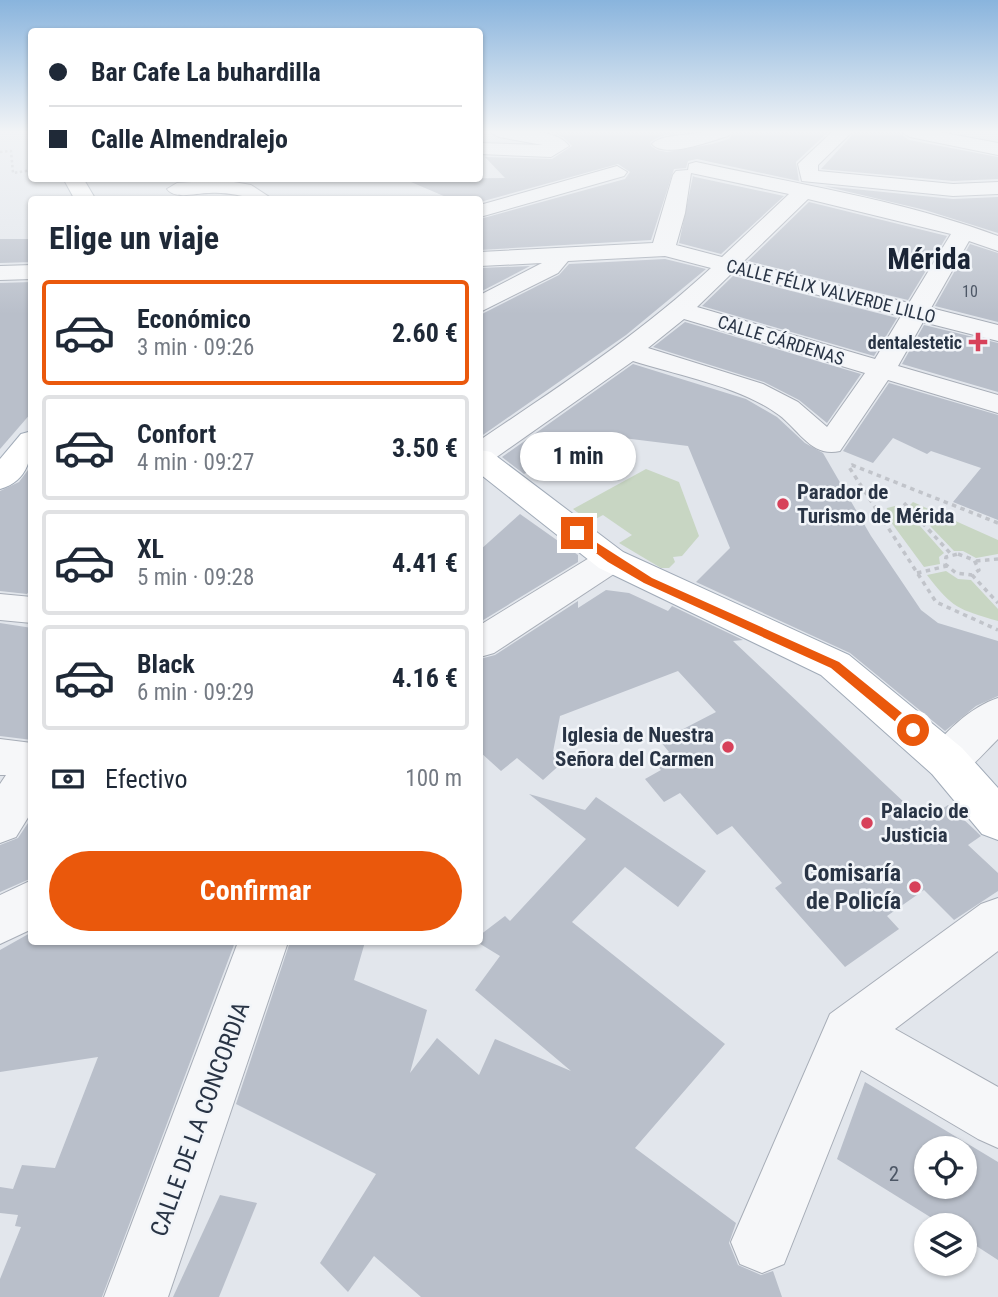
<!DOCTYPE html>
<html lang="es">
<meta charset="utf-8">
<style>
body{margin:0;font-family:"Roboto Condensed",sans-serif;background:#f2f2f3;color:#1f2937;height:100vh;display:flex;flex-direction:column;font-size:26px;white-space:nowrap}
*{box-sizing:border-box;margin:0}
p{font-size:23px;color:#747a83}
.icon{flex:none;width:38px;height:38px;fill:none;stroke:currentColor;stroke-width:2;stroke-linecap:round;stroke-linejoin:round}
.map{position:relative;flex:1;overflow:hidden}
.sheet{position:absolute;left:28px;top:196px;width:455px;height:749px;display:flex;flex-direction:column;background:#fff;border-radius:7px;box-shadow:0 2px 5px #0004}
.sheet>*{flex:none}
.banner{position:absolute;left:28px;top:28px;width:455px;height:154px;border-radius:7px;box-shadow:0 2px 5px #0004;display:grid;align-content:center;height:154px;padding:0 21px;background:#fff}
.fabs{position:absolute;left:914px;top:1136px;display:grid;gap:14px}
.fabs a{display:grid;place-items:center;width:63px;height:63px;border-radius:50%;background:#fff;box-shadow:0 2px 5px #0004;font-size:35px}
.end{position:absolute;width:32px;height:32px;margin:-16px;border:9px solid #ea580c;background:#fff;box-shadow:0 0 0 4px #fff}
.from{border-radius:50%}
.bubble{position:absolute;height:49px;border-radius:24px;background:#fff;box-shadow:0 2px 5px #0004;font-size:23px;font-weight:700;line-height:49px;text-align:center}
.banner b{display:flex;align-items:center;gap:24px;height:66px;font-size:26px}
.banner b+b{border-top:2px solid #e0e1e3}
.banner i{width:18px;height:18px;background:#1f2937}
ul{padding:0;list-style:none}
li{display:flex;align-items:center;gap:21px;height:105px;margin:0 14px 10px;padding:0 7px;border:4px solid #e0e1e3;border-radius:7px}
li div{flex:1}
li b{display:block;font-size:26px}
li em{font-style:normal;font-weight:700}
li.current{border-color:#ea580c}
li>.icon{width:63px;height:63px;stroke-width:1.5}
h2{padding:0 21px;font-size:32px;line-height:84px}
.pay{display:flex;align-items:center;gap:18px;height:77px;padding:0 21px;font-size:26px}
.pay p{margin-inline-start:auto}
.action{display:flex;gap:14px;margin-top:auto;padding:14px 21px}
.action a{flex:1;height:80px;border-radius:42px;background:#ea580c;color:#fff;font-size:28px;font-weight:700;line-height:80px;text-align:center}
.map>svg:first-child{display:block}
.green{fill:#c8d6c3}
.building{fill:#b9bfca;fill-rule:evenodd}
.lines{fill:none;stroke-linecap:round;stroke-linejoin:round}
.minor-casing{stroke:#a7adb7;stroke-width:2}
.major-casing{stroke:#a1abb8;stroke-width:2}
.path-far1{stroke:#c1c4ca;stroke-width:2.5;stroke-dasharray:2.5 2.5;stroke-linecap:butt}
.path{stroke:#c1c4ca;stroke-width:3.5;stroke-dasharray:4.5 4.5;stroke-linecap:butt}
.minor{fill:#f6f7f9;fill-rule:evenodd}
.major{fill:#fff;fill-rule:evenodd}
.route{fill:#ea580c}
.poi-dot{fill:#d7415a;stroke:#f2f5f9;stroke-width:2.5}
.labels{text-anchor:middle;dominant-baseline:central;stroke-width:5;stroke-linejoin:round;paint-order:stroke}
.far-number-label{font-size:16px;fill:#4d5766}
.far-street-label{font-size:18px;fill:#293445;stroke:#f2f5f9}
.far-poi-label{font-size:18px;font-weight:bold;fill:#293445;stroke:#f2f5f9;text-anchor:end}
.poi-label{font-size:21px;font-weight:bold;fill:#293445;stroke:#f2f5f9;text-anchor:start}
.near-number-label{font-size:21px;fill:#4d5766}
.near-poi-label{font-size:24px;font-weight:bold;fill:#293445;stroke:#f2f5f9;text-anchor:end}
.near-street-label{font-size:24px;fill:#293445;stroke:#f2f5f9}
.far-town-label{font-size:30px;font-weight:bold;fill:#1b2536;stroke:#f2f5f9}
</style>
<div class="map">
<svg width="998" height="1297" viewBox="0 0 998 1297">
<rect width="100%" height="100%" fill="#e2e6ec"/>
<g class="green">
<path d="M646 469 679 482 699 536 682 556 673 557 675 562 669 568H661L619 543 632 535 603 515 590 522 573 509Z"/>
<path d="M913 502 998 540V554L976 558 963 551H954L910 505Z"/>
<path d="M895 506 904 508 944 553 939 557 940 564 924 567 885 514 887 508Z"/>
<path d="M946 571 958 579 971 580 998 609V621C958 609 953 609 927 575Z"/>
</g>
<g class="building">
<path d="M552 132H682L661 136 650 142 651 146 657 150 667 152 712 144 729 139 733 132H828L796 162 799 181 697 159 688 161 686 168 674 169 651 240 480 250V219L625 179 630 172 618 164 480 202V200H453L404 179 505 178 485 157 552 159 572 146 564 138Z"/>
<path d="M855 132H898L909 140 998 157V179L953 181 821 169Z"/>
<path d="M693 176 695 177 784 196 721 254 679 243Z"/>
<path d="M824 186 953 199 998 197V233L925 210Z"/>
<path d="M809 202 947 236 908 300 748 261Z"/>
<path d="M0 239H32V262L0 263Z"/>
<path d="M970 244 998 253V322L935 306Z"/>
<path d="M665 259 706 269 626 335 480 437V315L559 275 569 264Z"/>
<path d="M530 266 480 292V268Z"/>
<path d="M733 276 897 318 874 356 702 306Z"/>
<path d="M32 282V412L0 449V283Z"/>
<path d="M685 322 861 374 827 423 799 400 764 382 653 347Z"/>
<path d="M924 325 998 343V392L902 364Z"/>
<path d="M633 364 746 399 777 417 805 443 823 453 871 536 921 610 938 623 998 641V696L976 706 945 731 850 653 696 582 730 548 688 446 615 437 611 432 603 436 584 434 546 463 524 474 502 457Z"/>
<path d="M889 383 998 415V520L953 502 981 468 931 451 927 454 893 438 873 463 843 451Z"/>
<path d="M28 470 32 471V587L27 594 0 591V491L19 482Z"/>
<path d="M520 514 578 555V562L480 622V550Z"/>
<path d="M606 590 629 593 668 611 672 606 743 640 733 641 924 821 948 805 976 831 981 836 968 845 998 873V891L954 920 924 890 887 916 899 929 845 967 775 888 782 883 732 826 717 835 680 793 664 802 645 779 661 770 653 761 669 752 660 741 716 712 678 671 560 716 553 752 564 761 543 780 517 758 501 771 480 752V659L495 655 578 601V608Z"/>
<path d="M0 623 32 628V740L0 736Z"/>
<path d="M529 794 585 810 596 797 706 871 678 907 625 867 572 922 725 1044 635 1148 736 1223 729 1243 738 1265 761 1275 773 1271 782 1297H421L374 1256 348 1292 320 1263 376 1174 236 1104 290 942H365L354 980 427 1010 410 1073 437 1038 479 1075 495 1039 571 1071 475 990 500 956 477 942 480 935 505 916 510 921 586 839Z"/>
<path d="M32 817V878L0 892V845L18 838Z"/>
<path d="M32 932V942H235L102 1297H0V1279L21 1227 15 1226 18 1215 0 1213V1187L13 1189 22 1165 55 1168 98 1057 0 1072V950Z"/>
<path d="M865 1082 998 1162V1260L964 1238V1225H943L837 1159ZM926 1148H964V1186H926Z"/>
<path d="M220 1195 257 1203 219 1297H173Z"/>
</g>
<g class="lines">
<defs>
<g id="minor">
<path d="M490 132C513 132 554 126 569 146L551 157 480 154V143L543 145 499 137Z"/>
<path d="M702 132H731L728 136C711 141 665 159 652 144 661 134 688 136 702 132Z"/>
<path d="M832 132H852L818 165V171L953 184 998 182V194L953 196 802 181 798 164Z"/>
<path d="M901 132H940L998 143V155L910 137Z"/>
<path d="M696 162C797 184 901 200 998 236V251L969 241 931 308 998 325V341L923 322 898 366 998 395V413L888 380 840 451C812 458 799 430 779 415 742 387 677 375 633 361L491 461 480 463V440C560 386 640 334 711 268L665 256 568 261 558 273 480 312V295L542 263 480 266V252L653 243 673 175 676 171 688 170 689 164ZM691 173 696 174 789 194 722 257 676 245 685 213ZM808 199 951 234 909 303 743 262ZM732 273 901 316 875 359 697 307ZM684 319 865 373 827 427 798 402 763 384 648 348Z"/>
<path d="M617 166 627 172 624 176 480 217V205Z"/>
<path d="M222 180 251 185 274 200C251 200 232 191 209 193 196 193 175 200 167 189L177 183Z"/>
<path d="M32 265V279L0 280V266Z"/>
<path d="M611 548 623 552 628 560 623 568 494 653 480 657V625L599 552Z"/>
<path d="M0 594 32 597V623L0 620Z"/>
<path d="M998 698V739C977 759 963 784 932 774L926 761C938 736 972 706 998 698Z"/>
<path d="M0 739 32 743V811L16 837 0 843V784L6 775H0Z"/>
<path d="M32 880V929L0 944V895Z"/>
<path d="M998 898V951L895 1029 998 1087V1148L978 1139 861 1070 784 1264 762 1273 740 1264 731 1242 830 1014 981 904Z"/>
<path d="M238 942H288L168 1297H104Z"/>
</g>
<g id="major">
<path d="M63 178H83L96 200H75Z"/>
<path d="M32 431C32 456 29 481 0 489V459L21 434Z"/>
<path d="M480 450 491 452 623 552 849 655 962 748 998 788V840L982 834 932 774 821 675 599 568 480 474Z"/>
</g>
</defs>
<use href="#minor" class="minor-casing"/>
<use href="#major" class="major-casing"/>
<path class="path-far1" d="M0 152 11 151 13 173 32 170"/>
<g class="path">
<path d="M904 503 951 554"/>
<path d="M998 523 852 465 849 467 936 602 998 630"/>
<path d="M958 554 974 560 979 570 972 575 956 573 945 564 946 557Z"/>
<path d="M976 561 998 559"/>
<path d="M917 573 947 566"/>
<path d="M972 575 998 603"/>
</g>
<use href="#minor" class="minor"/>
<use href="#major" class="major"/>
</g>
<linearGradient id="sky" x2="0" y2="1"><stop stop-color="#89b4dd"/><stop offset="0.42" stop-color="#f2f4f6"/><stop offset="1" stop-color="#f2f4f6" stop-opacity="0"/></linearGradient>
<rect width="998" height="314" fill="url(#sky)"/>
<path class="route" d="M577 530 652 578 839 662 918 726V733H909L831 668 644 583 608 562 573 536V531Z"/>
<g class="poi-dot">
<path d="M974.5 331.5h7v7h7v7h-7v7h-7v-7h-7v-7h7z"/>
<circle cx="783" cy="504" r="7"/>
<circle cx="728" cy="747" r="7"/>
<circle cx="867" cy="823" r="7"/>
<circle cx="915" cy="887" r="7"/>
</g>
<g class="labels">
<g class="far-number-label">
<text x="970" y="291">10</text>
</g>
<g class="far-street-label">
<text transform="translate(831 291) rotate(14)">CALLE FÉLIX VALVERDE LILLO</text>
<text transform="translate(781 340) rotate(17)">CALLE CÁRDENAS</text>
</g>
<g class="far-poi-label">
<text x="962" y="342">dentalestetic</text>
</g>
<g class="poi-label">
<text x="797" y="492">Parador de<tspan x="797" dy="24">Turismo de Mérida</tspan></text>
<text x="714" y="735" text-anchor="end">Iglesia de Nuestra<tspan x="714" dy="24">Señora del Carmen</tspan></text>
<text x="881" y="811">Palacio de<tspan x="881" dy="24">Justicia</tspan></text>
</g>
<g class="near-number-label">
<text x="894" y="1174">2</text>
</g>
<g class="near-poi-label">
<text x="901" y="873">Comisaría<tspan x="901" dy="28">de Policía</tspan></text>
</g>
<g class="near-street-label">
<text transform="translate(200 1119) rotate(-70)">CALLE DE LA CONCORDIA</text>
</g>
<g class="far-town-label">
<text x="929" y="258">Mérida</text>
</g>
</g>
</svg>
<div class="fabs">
<a><svg class="icon" aria-label="locate" viewBox="0 0 24 24"><circle cx="12" cy="12" r="6"/><path d="M12 2v4M12 18v4M2 12h4M18 12h4"/></svg></a>
<a><svg class="icon" aria-label="layers" viewBox="0 0 24 24"><path d="M12 4l9 5-9 5-9-5zM3 14l9 5 9-5"/></svg></a>
</div>
<i class="end from" style="left:913px;top:730px"></i>
<i class="end" style="left:577px;top:533px"></i>
<div class="bubble" style="left:520px;top:432px;width:116px">1 min</div>
<div class="banner">
<b><i class="from"></i>Bar Cafe La buhardilla</b>
<b><i></i>Calle Almendralejo</b>
</div>
<section class="sheet">
<h2>Elige un viaje</h2>
<ul>
<li class="current"><svg class="icon" aria-label="car" viewBox="0 0 24 24"><path d="M5 17H2v-5l4-1 3-4h7l3 4 3 1v5h-3M9 17h6M6 11h13"/><circle cx="7" cy="17" r="2"/><circle cx="17" cy="17" r="2"/></svg><div><b>Económico</b><p>3 min · 09:26</p></div><em>2.60 €</em></li>
<li><svg class="icon" aria-label="car" viewBox="0 0 24 24"><path d="M5 17H2v-5l4-1 3-4h7l3 4 3 1v5h-3M9 17h6M6 11h13"/><circle cx="7" cy="17" r="2"/><circle cx="17" cy="17" r="2"/></svg><div><b>Confort</b><p>4 min · 09:27</p></div><em>3.50 €</em></li>
<li><svg class="icon" aria-label="car" viewBox="0 0 24 24"><path d="M5 17H2v-5l4-1 3-4h7l3 4 3 1v5h-3M9 17h6M6 11h13"/><circle cx="7" cy="17" r="2"/><circle cx="17" cy="17" r="2"/></svg><div><b>XL</b><p>5 min · 09:28</p></div><em>4.41 €</em></li>
<li><svg class="icon" aria-label="car" viewBox="0 0 24 24"><path d="M5 17H2v-5l4-1 3-4h7l3 4 3 1v5h-3M9 17h6M6 11h13"/><circle cx="7" cy="17" r="2"/><circle cx="17" cy="17" r="2"/></svg><div><b>Black</b><p>6 min · 09:29</p></div><em>4.16 €</em></li>
</ul>
<div class="pay"><svg class="icon" aria-label="cash" viewBox="0 0 24 24"><path d="M3 7h18v10H3z"/><circle cx="12" cy="12" r="2"/></svg>Efectivo<p>100 m</p></div>
<div class="action"><a>Confirmar</a></div>
</section>
</div>
